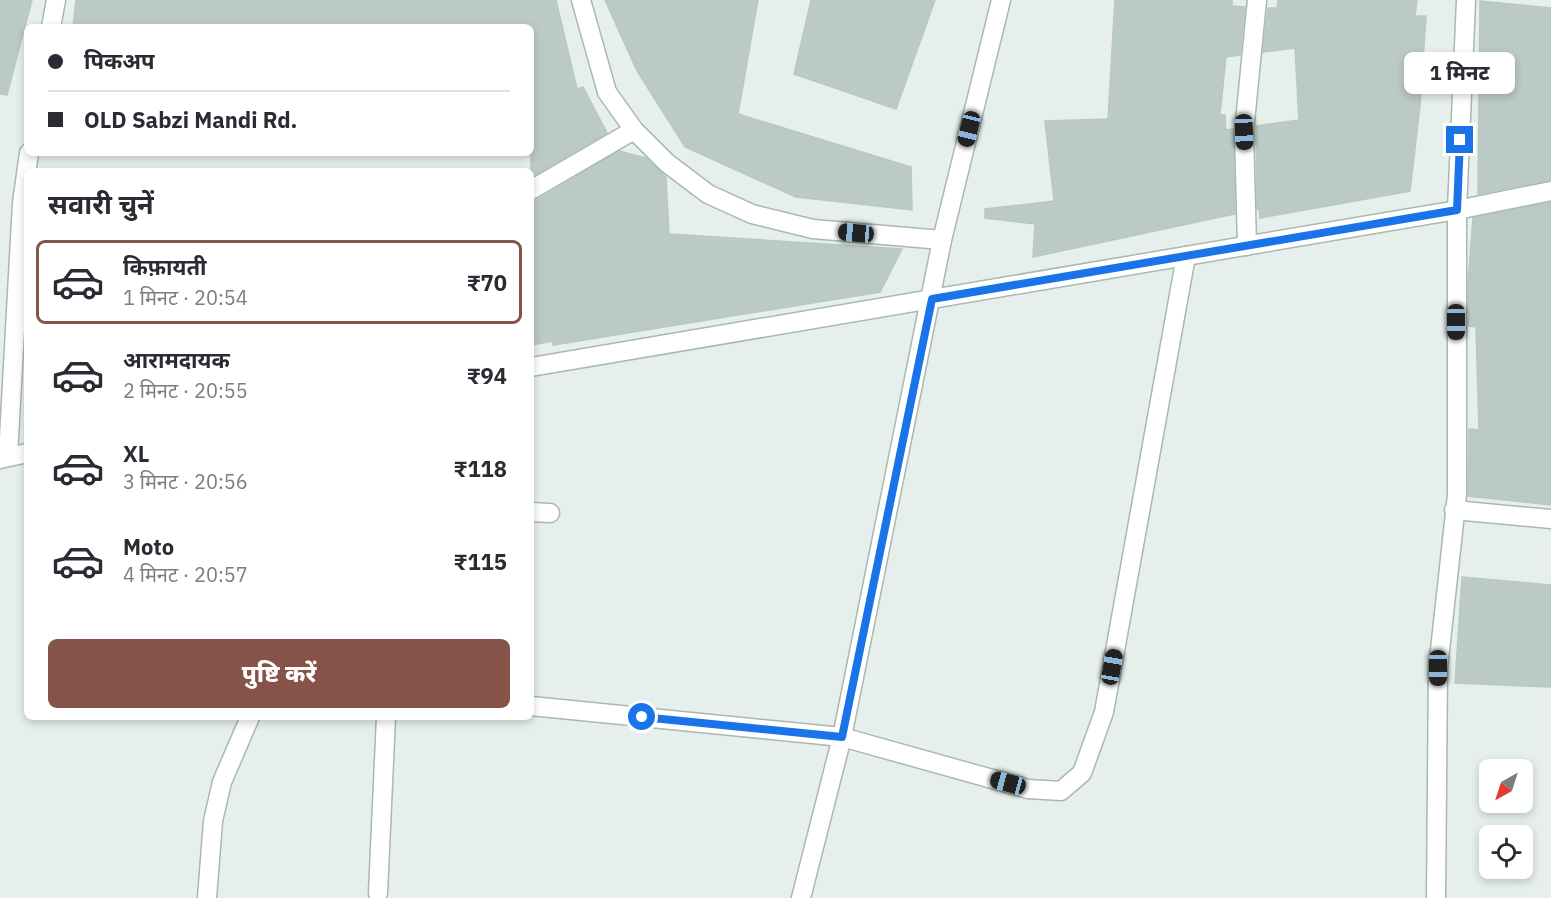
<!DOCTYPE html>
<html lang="hi">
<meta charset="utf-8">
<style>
body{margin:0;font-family:"IBM Plex Sans","Noto Sans Devanagari",sans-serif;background:#f2f2f3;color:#2b2b33;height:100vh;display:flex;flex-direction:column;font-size:22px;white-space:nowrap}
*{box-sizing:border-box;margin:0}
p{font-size:20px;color:#7c7c81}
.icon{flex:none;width:33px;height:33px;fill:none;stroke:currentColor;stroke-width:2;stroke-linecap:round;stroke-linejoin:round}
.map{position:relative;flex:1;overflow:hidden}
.drawer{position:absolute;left:24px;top:168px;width:510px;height:552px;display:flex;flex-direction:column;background:#fff;border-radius:9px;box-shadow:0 3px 9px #0003}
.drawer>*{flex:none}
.banner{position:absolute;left:24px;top:24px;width:510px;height:132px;border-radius:9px;box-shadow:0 3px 9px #0003;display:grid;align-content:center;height:132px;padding:0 24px;background:#fff}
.needle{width:39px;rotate:219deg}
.fabs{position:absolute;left:1479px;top:759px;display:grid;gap:12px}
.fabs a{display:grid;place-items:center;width:54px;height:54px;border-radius:9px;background:#fff;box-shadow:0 3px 9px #0003;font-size:30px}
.end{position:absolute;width:27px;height:27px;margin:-14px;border:8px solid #1a73e8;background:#fff;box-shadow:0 0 0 3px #fff}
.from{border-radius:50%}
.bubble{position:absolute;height:42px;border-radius:9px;background:#fff;box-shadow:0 3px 9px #0003;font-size:20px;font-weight:800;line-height:42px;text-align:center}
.car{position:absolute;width:18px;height:36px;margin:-18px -9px;border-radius:8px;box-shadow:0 0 4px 2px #0007;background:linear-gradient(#222 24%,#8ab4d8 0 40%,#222 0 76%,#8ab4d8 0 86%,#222 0)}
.banner b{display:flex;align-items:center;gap:21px;height:57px;font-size:22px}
.banner b+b{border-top:2px solid #e1e1e2}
.banner i{width:15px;height:15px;background:#2b2b33}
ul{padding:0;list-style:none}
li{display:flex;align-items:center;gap:18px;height:84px;margin:0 12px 9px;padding:0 12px;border:3px solid transparent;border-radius:9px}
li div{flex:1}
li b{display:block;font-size:22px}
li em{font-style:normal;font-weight:800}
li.current{border-color:#855347}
li>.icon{width:54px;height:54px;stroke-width:1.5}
h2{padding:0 24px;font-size:27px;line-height:72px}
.action{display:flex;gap:12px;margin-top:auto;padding:12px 24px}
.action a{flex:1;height:69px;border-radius:9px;background:#855347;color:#fff;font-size:24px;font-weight:800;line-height:69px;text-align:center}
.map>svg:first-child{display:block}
.building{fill:#bbcac4;stroke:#b8c9c2;stroke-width:1.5}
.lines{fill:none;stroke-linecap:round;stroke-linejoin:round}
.minor-casing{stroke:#a8b8b2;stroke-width:21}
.tertiary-casing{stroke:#a8b8b2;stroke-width:21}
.secondary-casing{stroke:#a4bbb3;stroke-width:21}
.minor{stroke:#fff;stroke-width:18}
.tertiary{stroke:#fff;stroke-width:18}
.secondary{stroke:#fff;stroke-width:18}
.route{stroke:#1a73e8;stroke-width:8}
</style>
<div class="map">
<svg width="1551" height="898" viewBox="0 0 1551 898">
<rect width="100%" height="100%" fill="#e6efeb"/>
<g class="building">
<path d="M0 0H32L7 95 0 94Z"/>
<path d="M76 0H556L577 89 583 87 607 133 531 177V27H73Z"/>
<path d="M605 0H758L738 114 911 167 912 210 796 197 685 147 637 71Z"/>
<path d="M811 0H935L896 109 794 74Z"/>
<path d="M1115 0H1232V6L1245 7 1240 55 1226 57 1220 115H1225L1226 130 1233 129 1235 214 1033 257 1035 224 985 218V209L1054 201 1045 121 1108 119Z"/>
<path d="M1278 0H1417L1415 16H1426L1420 106 1410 191 1260 218 1259 209H1257L1256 126 1299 120 1295 48 1263 52 1268 8H1277Z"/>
<path d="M1480 1 1551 8V180L1478 194Z"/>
<path d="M619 151 646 158 666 177 669 234 902 249 880 292 553 345V341L531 345V201L537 200Z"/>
<path d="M1551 202V505L1468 496 1469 429 1479 430 1476 327 1468 326V284L1473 218Z"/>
<path d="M1462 577 1551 585V687L1455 683Z"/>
</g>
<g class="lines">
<defs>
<g id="minor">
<path d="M581 0 607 92 634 130 667 163 708 194 752 214 813 229 942 240"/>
<path d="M531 190 634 130"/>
<path d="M1247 246 1244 132 1257 0"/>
<path d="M1454 510 1551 519"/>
<path d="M531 512 550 513"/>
<path d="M531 706 842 737 1028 789 1061 791 1082 773 1104 712 1186 256"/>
<path d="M378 893 386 717"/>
<path d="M207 898 213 821 222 782 250 717"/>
<path d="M801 898 842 737 942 240 1001 0"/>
<path d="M1436 898 1438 668 1457 495V210L1466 0"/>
</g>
<g id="tertiary">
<path d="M51 27 56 0"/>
<path d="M531 367 1457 210"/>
<path d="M8 456 22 203 29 153"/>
<path d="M0 459 27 453"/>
</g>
<path id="secondary" d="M1457 210 1551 191"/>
</defs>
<use href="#minor" class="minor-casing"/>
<use href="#tertiary" class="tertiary-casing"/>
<use href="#secondary" class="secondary-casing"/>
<use href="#minor" class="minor"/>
<use href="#tertiary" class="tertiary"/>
<use href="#secondary" class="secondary"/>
</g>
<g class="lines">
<path class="route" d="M642 717 842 737 932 299 1457 210 1460 140"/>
</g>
</svg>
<div class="fabs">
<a><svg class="needle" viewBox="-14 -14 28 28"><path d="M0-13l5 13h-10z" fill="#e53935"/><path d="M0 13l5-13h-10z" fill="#7c7c81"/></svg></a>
<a><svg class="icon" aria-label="locate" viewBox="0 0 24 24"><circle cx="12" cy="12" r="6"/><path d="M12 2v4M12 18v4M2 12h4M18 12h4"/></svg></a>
</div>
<i class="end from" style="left:642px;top:717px"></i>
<i class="end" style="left:1460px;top:140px"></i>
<div class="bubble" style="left:1404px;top:52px;width:111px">1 मिनट</div>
<i class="car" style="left:969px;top:129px;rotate:194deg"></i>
<i class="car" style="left:1244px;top:132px;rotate:178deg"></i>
<i class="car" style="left:856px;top:233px;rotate:275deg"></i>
<i class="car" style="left:1456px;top:322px;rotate:180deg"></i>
<i class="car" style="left:1112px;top:667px;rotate:10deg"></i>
<i class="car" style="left:1438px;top:668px;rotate:180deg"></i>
<i class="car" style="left:1008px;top:783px;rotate:285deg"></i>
<div class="banner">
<b><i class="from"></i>पिकअप</b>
<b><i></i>OLD Sabzi Mandi Rd.</b>
</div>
<section class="drawer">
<h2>सवारी चुनें</h2>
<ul>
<li class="current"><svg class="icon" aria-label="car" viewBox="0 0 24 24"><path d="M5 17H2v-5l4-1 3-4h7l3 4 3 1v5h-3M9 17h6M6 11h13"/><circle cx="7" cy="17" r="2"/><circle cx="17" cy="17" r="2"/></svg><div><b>किफ़ायती</b><p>1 मिनट · 20:54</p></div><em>₹70</em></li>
<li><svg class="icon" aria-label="car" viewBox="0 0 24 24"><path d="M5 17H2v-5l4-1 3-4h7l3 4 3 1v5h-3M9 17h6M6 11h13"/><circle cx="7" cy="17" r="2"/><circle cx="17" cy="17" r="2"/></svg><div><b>आरामदायक</b><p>2 मिनट · 20:55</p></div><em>₹94</em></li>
<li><svg class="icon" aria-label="car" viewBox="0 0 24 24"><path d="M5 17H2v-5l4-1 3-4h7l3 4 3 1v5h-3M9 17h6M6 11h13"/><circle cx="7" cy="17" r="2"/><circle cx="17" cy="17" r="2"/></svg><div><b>XL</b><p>3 मिनट · 20:56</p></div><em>₹118</em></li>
<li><svg class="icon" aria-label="car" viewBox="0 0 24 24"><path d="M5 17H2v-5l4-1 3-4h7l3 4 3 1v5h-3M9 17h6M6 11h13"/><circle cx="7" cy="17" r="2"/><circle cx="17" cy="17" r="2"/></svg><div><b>Moto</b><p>4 मिनट · 20:57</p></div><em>₹115</em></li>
</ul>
<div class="action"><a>पुष्टि करें</a></div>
</section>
</div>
